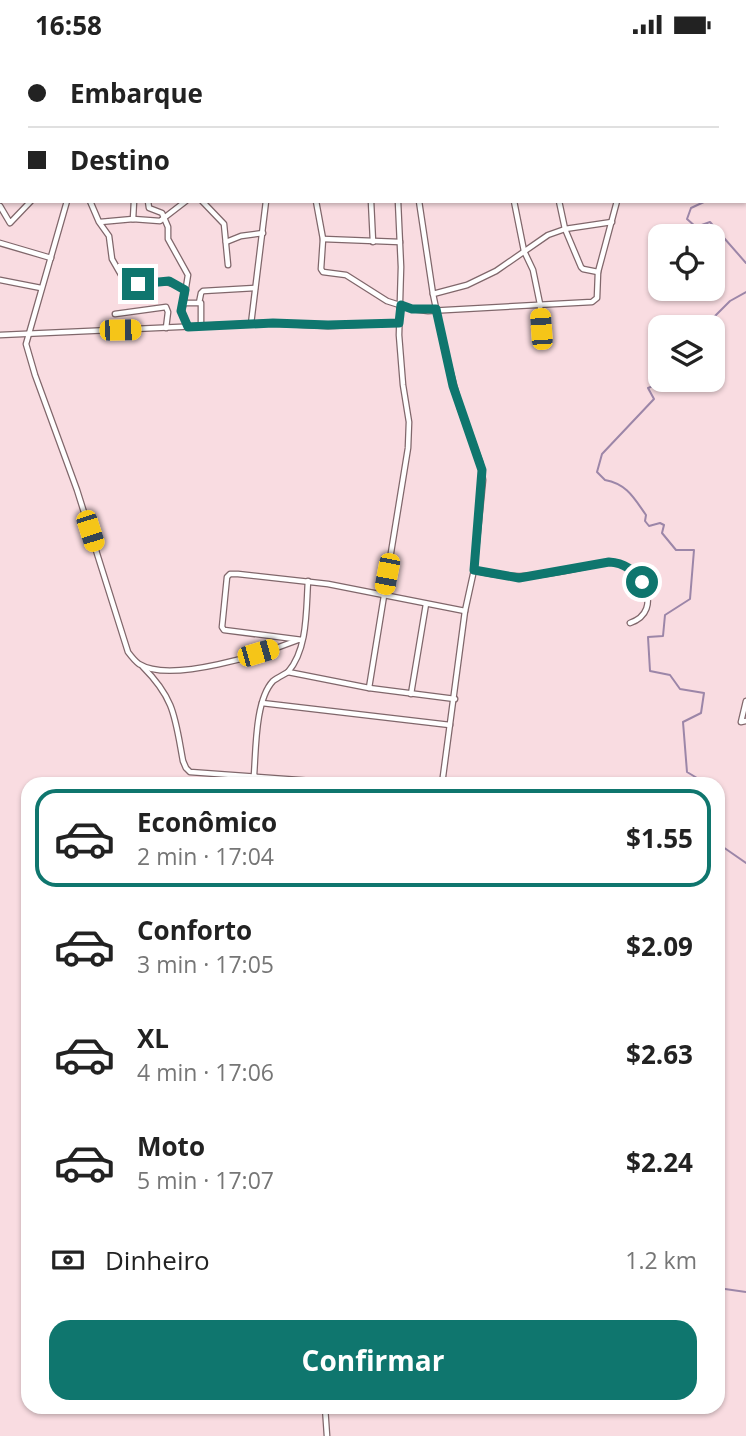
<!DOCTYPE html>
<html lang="pt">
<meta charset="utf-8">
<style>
body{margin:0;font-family:"Open Sans",sans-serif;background:#f6f6f6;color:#222;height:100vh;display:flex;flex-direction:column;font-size:26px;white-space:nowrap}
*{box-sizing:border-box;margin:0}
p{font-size:23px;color:#767676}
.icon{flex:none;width:38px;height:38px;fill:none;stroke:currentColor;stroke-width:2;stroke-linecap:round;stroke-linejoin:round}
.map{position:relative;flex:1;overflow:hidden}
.sheet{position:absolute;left:21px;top:728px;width:704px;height:637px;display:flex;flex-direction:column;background:#fff;border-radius:21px;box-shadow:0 2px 5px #0004}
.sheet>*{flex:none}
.top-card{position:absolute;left:0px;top:0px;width:747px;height:154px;box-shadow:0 2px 5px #0004;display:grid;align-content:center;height:154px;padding:0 28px;background:#fff}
.tools{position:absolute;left:648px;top:175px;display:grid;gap:14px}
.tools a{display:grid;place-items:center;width:77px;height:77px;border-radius:14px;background:#fff;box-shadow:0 2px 5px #0004;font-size:35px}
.end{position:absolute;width:32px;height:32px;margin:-16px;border:9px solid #0f766e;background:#fff;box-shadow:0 0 0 4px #fff}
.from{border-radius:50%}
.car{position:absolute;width:21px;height:42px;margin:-21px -10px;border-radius:9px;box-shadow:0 0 5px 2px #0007;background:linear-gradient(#f5c518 24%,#345 0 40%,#f5c518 0 76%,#345 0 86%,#f5c518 0)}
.top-card b{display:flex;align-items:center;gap:24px;height:66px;font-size:26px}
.top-card b+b{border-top:2px solid #e0e0e0}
.top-card i{width:18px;height:18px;background:#222}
ul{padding:12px 0 0;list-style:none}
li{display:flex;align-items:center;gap:21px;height:98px;margin:0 14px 10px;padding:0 14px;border:4px solid transparent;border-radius:21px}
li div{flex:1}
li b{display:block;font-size:26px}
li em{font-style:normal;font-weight:700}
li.on{border-color:#0f766e}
li>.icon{width:63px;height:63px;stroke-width:1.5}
.pay{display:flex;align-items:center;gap:18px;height:77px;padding:0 28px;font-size:26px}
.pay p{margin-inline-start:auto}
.primary-button{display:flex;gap:14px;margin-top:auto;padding:14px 28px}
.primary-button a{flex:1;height:80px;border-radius:21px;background:#0f766e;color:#fff;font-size:28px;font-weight:700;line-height:80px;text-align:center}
.status{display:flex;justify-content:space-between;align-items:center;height:49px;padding:0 35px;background:#fff;direction:ltr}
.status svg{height:19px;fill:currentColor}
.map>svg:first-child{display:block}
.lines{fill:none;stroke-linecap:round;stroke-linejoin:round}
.stream{stroke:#9c86a8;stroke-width:2}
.street-casing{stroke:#80676b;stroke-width:7}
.secondary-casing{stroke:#80676b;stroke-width:10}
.street{stroke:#fff;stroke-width:4.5}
.secondary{stroke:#fff;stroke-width:7}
.route{stroke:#0f766e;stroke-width:9}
</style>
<div class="status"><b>16:58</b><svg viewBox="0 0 49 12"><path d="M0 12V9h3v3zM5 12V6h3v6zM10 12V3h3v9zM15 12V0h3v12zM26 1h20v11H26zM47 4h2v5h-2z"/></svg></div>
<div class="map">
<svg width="746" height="1387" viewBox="0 0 746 1387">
<rect width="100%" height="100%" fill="#f9dce1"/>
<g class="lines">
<g class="stream">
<path d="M690 2V0"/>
<path d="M706 152 691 159 687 170 696 178 710 173 746 214"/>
<path d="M683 278 689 270 710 272 730 252 746 243"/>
<path d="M662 331 661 334 648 339 654 350 602 405 597 423 605 431C627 435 634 449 646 466L645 472 649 477 660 474 664 476 662 484 676 501H694L690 550 665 566 663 587 648 588 650 622 670 626 680 640 704 644 701 664 683 673 687 723 707 735"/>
<path d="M718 775 723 798 746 814"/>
<path d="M718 1239 746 1243"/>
</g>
<defs>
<g id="street">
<path d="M3 0 10 2"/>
<path d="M92 0 93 2"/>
<path d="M196 0 197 2"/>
<path d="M244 0 245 2"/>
<path d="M297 0 298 2"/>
<path d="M403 0V2"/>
<path d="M496 0 500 2"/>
<path d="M653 0 654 2"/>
<path d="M35 2V0"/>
<path d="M61 2 65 0"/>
<path d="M258 2 261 0"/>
<path d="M325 2 326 0"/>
<path d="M382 2 385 0"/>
<path d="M452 2 455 0"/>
<path d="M508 2 509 0"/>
<path d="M746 40V39"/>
<path d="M67 152 26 295 35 326 77 441 128 603C131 607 135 612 139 615 171 635 265 604 298 591"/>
<path d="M90 152 99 173 109 187 112 210 124 231C149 241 160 224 185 241"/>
<path d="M148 152 149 159 162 164 168 178V190L188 226 182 263 188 278"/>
<path d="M202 152 224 175 228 216"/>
<path d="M316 152 323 190 321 220 323 223 346 226 387 252 412 260 428 262 592 253 597 249 598 223 617 152"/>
<path d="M371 152 373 193"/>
<path d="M419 152 433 245 445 302 460 359 480 413 483 431 474 521 465 562 442 735"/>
<path d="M514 152 524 202 533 221 540 255 541 280"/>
<path d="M559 152 565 180 581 218 583 220 598 223"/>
<path d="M0 157 10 174 31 152"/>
<path d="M133 170 134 152"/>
<path d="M100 173 133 170 160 172 186 152"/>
<path d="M323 190 400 193"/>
<path d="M226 193 241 187 263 184"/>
<path d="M0 194 51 209"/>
<path d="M0 231 41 239"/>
<path d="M433 245 467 236 496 222 548 186 565 180 612 173"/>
<path d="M183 254H199L201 244 203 242 255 239"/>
<path d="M201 254V277"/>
<path d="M115 265 166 258 168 263 166 279"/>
<path d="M251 275 266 152"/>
<path d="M0 286 266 274 328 277 399 274"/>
<path d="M474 521C526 535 558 522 609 513 641 514 666 562 630 574"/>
<path d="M302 591 224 581 222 578 227 528 230 525H238L328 535 465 562"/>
<path d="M143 618C175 650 175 669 183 712L186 719 190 723 354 735"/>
<path d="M288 623C308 600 306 561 308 532"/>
<path d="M369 639 408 399 409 373 403 336 399 286 401 218 398 152"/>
<path d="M411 645 426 555"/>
<path d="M746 652 741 673 746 672"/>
<path d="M262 654 450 676"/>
<path d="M262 735 254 726C256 701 255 651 273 632 277 629 283 626 288 623L369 639 455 650"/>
<path d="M325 1358 327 1387"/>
</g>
<path id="secondary" d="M0 104H2"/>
</defs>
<use href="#street" class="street-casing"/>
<use href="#secondary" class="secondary-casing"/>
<use href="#street" class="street"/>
<use href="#secondary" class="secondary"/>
</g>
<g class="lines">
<path class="route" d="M138 235 169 232 185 241 181 262 188 278 273 274 328 276 399 274 401 256 412 260H436L453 337 482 421 474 521 519 529 609 513C625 514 633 521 642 533"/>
</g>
</svg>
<div class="tools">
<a><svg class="icon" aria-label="locate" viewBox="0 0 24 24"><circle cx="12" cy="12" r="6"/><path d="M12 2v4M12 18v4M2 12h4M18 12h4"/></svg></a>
<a><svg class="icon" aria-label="layers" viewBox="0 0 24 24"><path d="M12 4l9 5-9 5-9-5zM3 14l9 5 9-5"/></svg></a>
</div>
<i class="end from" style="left:642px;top:533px"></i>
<i class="end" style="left:138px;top:235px"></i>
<i class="car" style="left:541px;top:280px;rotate:356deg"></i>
<i class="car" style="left:120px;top:281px;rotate:89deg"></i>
<i class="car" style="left:90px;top:482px;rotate:162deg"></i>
<i class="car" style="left:387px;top:525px;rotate:191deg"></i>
<i class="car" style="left:258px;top:604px;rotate:74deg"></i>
<div class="top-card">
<b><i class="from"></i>Embarque</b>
<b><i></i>Destino</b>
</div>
<section class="sheet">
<ul>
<li class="on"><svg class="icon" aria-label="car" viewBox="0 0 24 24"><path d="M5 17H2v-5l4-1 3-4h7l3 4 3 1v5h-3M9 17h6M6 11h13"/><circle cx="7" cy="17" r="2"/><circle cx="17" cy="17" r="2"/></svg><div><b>Econômico</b><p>2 min · 17:04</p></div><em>$1.55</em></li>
<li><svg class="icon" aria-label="car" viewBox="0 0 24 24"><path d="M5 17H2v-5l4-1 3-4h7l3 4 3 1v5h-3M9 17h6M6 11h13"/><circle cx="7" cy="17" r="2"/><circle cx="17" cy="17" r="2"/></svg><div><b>Conforto</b><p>3 min · 17:05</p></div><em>$2.09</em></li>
<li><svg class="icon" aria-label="car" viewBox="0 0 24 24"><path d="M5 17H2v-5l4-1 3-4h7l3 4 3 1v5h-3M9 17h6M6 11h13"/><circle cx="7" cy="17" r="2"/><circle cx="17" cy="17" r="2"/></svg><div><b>XL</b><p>4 min · 17:06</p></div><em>$2.63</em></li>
<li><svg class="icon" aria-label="car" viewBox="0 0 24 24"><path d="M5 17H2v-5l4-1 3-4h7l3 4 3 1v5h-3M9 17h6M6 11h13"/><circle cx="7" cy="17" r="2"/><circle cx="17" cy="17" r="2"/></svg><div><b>Moto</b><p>5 min · 17:07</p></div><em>$2.24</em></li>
</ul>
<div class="pay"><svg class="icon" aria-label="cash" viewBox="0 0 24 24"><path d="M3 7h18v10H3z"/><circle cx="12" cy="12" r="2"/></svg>Dinheiro<p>1.2 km</p></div>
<div class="primary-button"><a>Confirmar</a></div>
</section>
</div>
